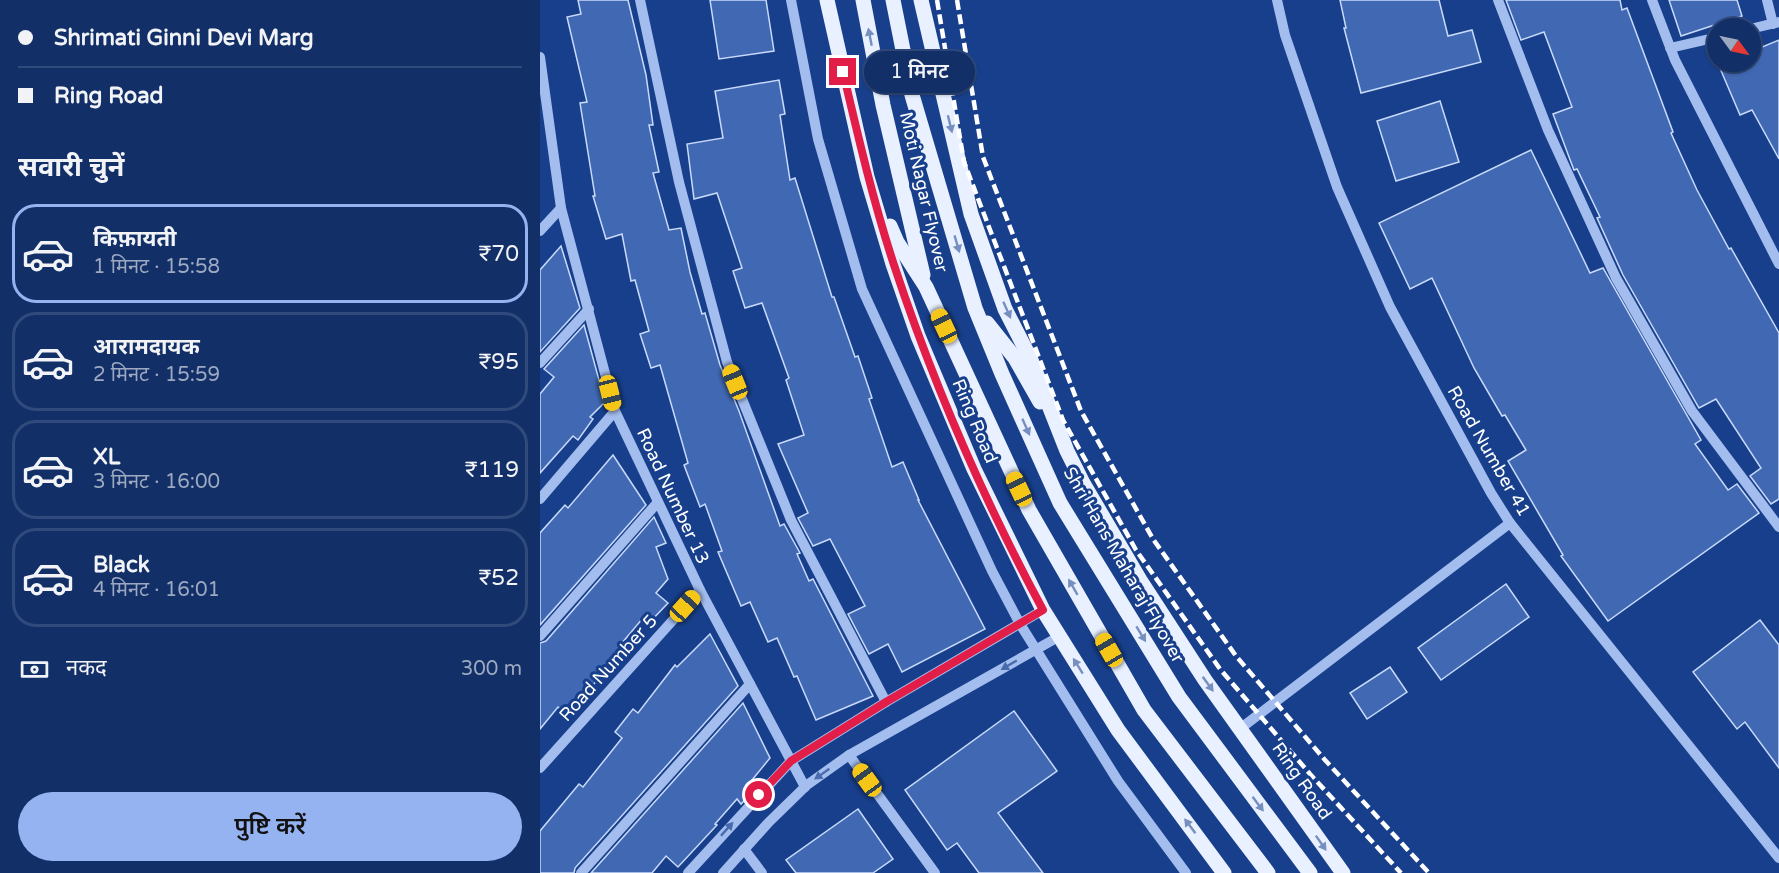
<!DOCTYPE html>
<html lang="hi">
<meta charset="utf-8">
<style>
body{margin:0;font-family:"Varela Round","Noto Sans Devanagari",sans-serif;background:#1b376e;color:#f1f3f6;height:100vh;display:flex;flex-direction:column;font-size:22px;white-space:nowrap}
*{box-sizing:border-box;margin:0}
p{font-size:20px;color:#9ca9c0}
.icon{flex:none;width:33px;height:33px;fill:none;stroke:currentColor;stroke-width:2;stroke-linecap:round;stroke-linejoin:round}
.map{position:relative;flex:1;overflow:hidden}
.details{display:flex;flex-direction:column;background:#122f68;width:540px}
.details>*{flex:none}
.hud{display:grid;align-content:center;height:132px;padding:0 18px;background:#122f68}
.needle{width:39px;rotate:123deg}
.buttons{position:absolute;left:1167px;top:18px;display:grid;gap:12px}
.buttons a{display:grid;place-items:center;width:54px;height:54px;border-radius:50%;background:#122f68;box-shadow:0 2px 4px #0004,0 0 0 2px #314a7c;font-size:30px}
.end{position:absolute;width:27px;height:27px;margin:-14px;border:8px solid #e11d48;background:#fff;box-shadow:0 0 0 3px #fff}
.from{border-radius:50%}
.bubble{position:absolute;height:42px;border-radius:21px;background:#122f68;box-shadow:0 2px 4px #0004,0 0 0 2px #314a7c;font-size:20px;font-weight:600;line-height:42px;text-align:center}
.car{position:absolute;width:18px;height:36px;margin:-18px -9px;border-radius:8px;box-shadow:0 0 4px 2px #0007;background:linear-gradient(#f5c518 24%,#345 0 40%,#f5c518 0 76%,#345 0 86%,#f5c518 0)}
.hud b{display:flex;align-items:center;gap:21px;height:57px;font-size:22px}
.hud b+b{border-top:2px solid #314a7c}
.hud i{width:15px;height:15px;background:#f1f3f6}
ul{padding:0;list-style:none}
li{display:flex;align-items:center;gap:18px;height:99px;margin:0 12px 9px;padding:0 6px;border:3px solid #314a7c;border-radius:24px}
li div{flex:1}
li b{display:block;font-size:22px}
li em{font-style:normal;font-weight:600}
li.selected{border-color:#95b2f1}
li>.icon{width:54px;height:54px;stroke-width:1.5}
h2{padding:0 18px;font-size:27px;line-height:72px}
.pay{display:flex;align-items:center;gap:15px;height:66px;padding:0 18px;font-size:22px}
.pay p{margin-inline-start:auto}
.primary-button{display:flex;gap:12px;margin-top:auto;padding:12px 18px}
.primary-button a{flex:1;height:69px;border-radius:36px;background:#95b2f1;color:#111;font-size:24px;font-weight:600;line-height:69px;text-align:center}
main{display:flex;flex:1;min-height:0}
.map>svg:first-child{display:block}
.building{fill:#4169b3;stroke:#c8dafa;stroke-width:1.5}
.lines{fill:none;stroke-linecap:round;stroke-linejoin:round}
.minor{stroke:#a3bdee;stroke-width:10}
.major{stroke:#e9f0ff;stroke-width:15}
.rail{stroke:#fff;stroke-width:4.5;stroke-dasharray:10 4.5;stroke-linecap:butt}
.oneway{fill:#768fbf}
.oneway2{fill:#496bae}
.route{stroke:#e11d48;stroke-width:8}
.labels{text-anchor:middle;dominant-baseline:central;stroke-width:6;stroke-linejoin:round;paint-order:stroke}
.street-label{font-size:18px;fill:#fff;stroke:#183f8b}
</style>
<main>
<section class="details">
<div class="hud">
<b><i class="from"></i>Shrimati Ginni Devi Marg</b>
<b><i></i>Ring Road</b>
</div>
<h2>सवारी चुनें</h2>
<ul>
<li class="selected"><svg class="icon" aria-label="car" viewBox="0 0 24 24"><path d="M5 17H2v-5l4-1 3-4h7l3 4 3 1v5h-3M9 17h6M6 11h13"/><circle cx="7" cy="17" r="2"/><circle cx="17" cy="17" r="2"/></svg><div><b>किफ़ायती</b><p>1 मिनट · 15:58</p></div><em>₹70</em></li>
<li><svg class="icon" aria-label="car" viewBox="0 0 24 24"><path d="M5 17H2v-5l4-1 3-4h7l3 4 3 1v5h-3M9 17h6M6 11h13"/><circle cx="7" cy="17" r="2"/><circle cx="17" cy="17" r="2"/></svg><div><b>आरामदायक</b><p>2 मिनट · 15:59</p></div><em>₹95</em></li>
<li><svg class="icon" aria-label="car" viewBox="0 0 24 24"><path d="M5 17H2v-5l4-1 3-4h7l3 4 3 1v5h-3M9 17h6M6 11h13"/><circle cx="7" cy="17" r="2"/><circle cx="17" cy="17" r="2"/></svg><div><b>XL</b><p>3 मिनट · 16:00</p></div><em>₹119</em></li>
<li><svg class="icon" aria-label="car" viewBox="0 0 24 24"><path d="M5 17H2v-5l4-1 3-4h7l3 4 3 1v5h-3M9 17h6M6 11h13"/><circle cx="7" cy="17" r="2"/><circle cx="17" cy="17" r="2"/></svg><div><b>Black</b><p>4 मिनट · 16:01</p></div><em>₹52</em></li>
</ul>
<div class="pay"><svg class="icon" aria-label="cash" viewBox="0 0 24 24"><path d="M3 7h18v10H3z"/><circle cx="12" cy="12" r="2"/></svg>नकद<p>300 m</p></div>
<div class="primary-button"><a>पुष्टि करें</a></div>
</section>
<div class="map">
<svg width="1239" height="873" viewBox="0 0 1239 873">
<rect width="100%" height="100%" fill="#183f8b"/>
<g class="building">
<path d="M38 0H88L106 75 113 125H109L119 172 113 173 129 230 141 228 150 272 162 314 165 313 180 365 199 411 240 526 244 524 260 553 257 554 269 581 273 579 333 696 276 720 257 676 254 677 237 638 228 642 210 602 201 606 178 552 182 551 165 504 160 507 144 465 148 463 120 365 111 368 100 334 109 331 95 280 91 281 82 234 66 239 53 196H55L40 103 47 102 27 17 41 14Z"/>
<path d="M170 0H226L234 51 179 59Z"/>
<path d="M800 0H899L908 36 932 30 941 62 821 93 804 28H806Z"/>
<path d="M966 0H1080L1082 10 1087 8 1133 132 1131 133 1157 190 1189 249 1191 248 1239 333V499L1231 504 1210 476 1221 468 1176 399 1159 408 1083 275 1057 218 1060 217 1037 169 1034 170 1029 157 1013 114 1032 107 1004 32 981 40Z"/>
<path d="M1129 0H1197L1202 16 1141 36Z"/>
<path d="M1239 40V159L1212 110 1200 115 1179 66 1189 62H1210V52Z"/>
<path d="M239 80 245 114 240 115 250 180 255 178 292 297H294L315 357 318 356 332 398 329 399 352 467 363 462 379 500H378L445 629 362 672 348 644 329 654 308 614 325 606 290 539 273 546 258 518 268 513 238 444 264 435 246 380 249 378 222 303 205 308 193 271 202 268 177 193 154 199 147 144 183 138 175 91Z"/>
<path d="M900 101 919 162 856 181 837 121Z"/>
<path d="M991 150 1050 273 1063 268 1161 440 1155 444 1188 490 1197 484 1219 513 1068 621 1021 556 1023 555 968 461 986 450 965 415 962 416 934 368 892 278 870 289 839 223Z"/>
<path d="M21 246 40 308 0 352V270Z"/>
<path d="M44 325 65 402 50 417 53 419 38 440 33 436 0 473V394L14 377 4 369Z"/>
<path d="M73 455 106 505 0 625V533L25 505 28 508Z"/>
<path d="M114 517 126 543 116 547 128 579 116 593 128 603 109 623 103 618 82 643 92 651 72 674 67 669 47 692 45 690 25 713 18 707 0 729V643L6 641Z"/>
<path d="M966 584 989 617 901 680 878 648Z"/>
<path d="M1220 620 1239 645V768L1205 722 1197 729 1153 672Z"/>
<path d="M170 634 198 686 35 868 34 873H0V831L39 784 43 787 82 738 75 732 93 709 98 713 135 665 137 667Z"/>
<path d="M850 667 867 692 827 719 810 693Z"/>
<path d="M203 703 230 758 212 780 218 786 201 804 197 799 175 824 177 825 138 867 126 856 112 873H51Z"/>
<path d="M474 711 517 771 458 813 503 873H439L417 843 407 850 365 790Z"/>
<path d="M318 809 353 859 333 873H256L246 860Z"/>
</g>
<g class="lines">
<g class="minor">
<path d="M100 0 139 182 187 362 251 520 346 702"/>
<path d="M251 0 278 139 322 289 452 571 480 624 578 781 646 873"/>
<path d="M737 0 745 35 797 187 850 307 951 493 970 523 1239 858"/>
<path d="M958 0 1008 130 1076 278 1152 411 1239 527"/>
<path d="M1112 0 1135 60 1239 264"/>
<path d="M1227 0 1233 24"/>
<path d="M1210 29 1239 22"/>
<path d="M1130 48 1178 37"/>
<path d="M0 57 21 208 75 411 160 590 265 787"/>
<path d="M0 231 21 208"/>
<path d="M0 363 49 309"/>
<path d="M0 499 75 411"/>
<path d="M0 636 118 502"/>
<path d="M701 728 970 523"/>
<path d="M309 755 395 873"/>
<path d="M0 768 160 590"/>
<path d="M204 849 222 873"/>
<path d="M41 873 210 684"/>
<path d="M148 873 251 761 346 702 503 610"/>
<path d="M183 873 229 822 267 785 309 755 520 636"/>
</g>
<g class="major">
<path d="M287 0 327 177 353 264 378 336 434 469 503 610 578 730 684 873"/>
<path d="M323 0 343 105 383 275"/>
<path d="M353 0 372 95 435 308 462 374 520 503 639 697 770 873"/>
<path d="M381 0 431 214 465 309 491 360 527 451 543 483 600 580 665 680 803 873"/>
<path d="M350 226 357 242 386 287 489 510 604 710 728 873"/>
<path d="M447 323 475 358 500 402"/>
</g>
<g class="rail">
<path d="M397 0 424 162 523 420 596 550 680 669 770 774 861 873"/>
<path d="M417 0 443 157 541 411 613 539 696 656 785 760 889 873"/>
</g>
</g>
<defs><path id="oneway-solid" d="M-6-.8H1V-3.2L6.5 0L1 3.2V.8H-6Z" transform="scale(1.5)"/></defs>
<g class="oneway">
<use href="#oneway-solid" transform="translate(330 37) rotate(-101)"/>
<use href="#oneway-solid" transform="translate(410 124) rotate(76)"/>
<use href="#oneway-solid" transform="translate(417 244) rotate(74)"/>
<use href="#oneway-solid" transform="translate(467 310) rotate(66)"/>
<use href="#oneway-solid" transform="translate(486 427) rotate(66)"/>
<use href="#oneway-solid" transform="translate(533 587) rotate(-120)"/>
<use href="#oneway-solid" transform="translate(601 634) rotate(59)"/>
<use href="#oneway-solid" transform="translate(538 666) rotate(-122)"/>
<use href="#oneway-solid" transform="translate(668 684) rotate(54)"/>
<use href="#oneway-solid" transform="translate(718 804) rotate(53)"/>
<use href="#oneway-solid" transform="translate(650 826) rotate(-127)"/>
<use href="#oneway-solid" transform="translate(781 843) rotate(55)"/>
</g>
<g class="oneway2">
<use href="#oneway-solid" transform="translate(469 665) rotate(150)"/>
<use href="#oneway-solid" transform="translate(282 774) rotate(145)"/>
<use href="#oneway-solid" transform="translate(187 829) rotate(-48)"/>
</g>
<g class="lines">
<path class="route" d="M219 795 251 761 346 702 503 610C444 500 393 383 354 265 333 201 318 136 303 72"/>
</g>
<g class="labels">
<g class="street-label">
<text transform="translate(384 192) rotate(77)">Moti Nagar Flyover</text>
<text transform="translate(435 421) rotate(67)">Ring Road</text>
<text transform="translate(949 451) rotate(60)">Road Number 41</text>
<text transform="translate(133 496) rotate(65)">Road Number 13</text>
<text transform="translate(584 565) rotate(60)">Shri Hans Maharaj Flyover</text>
<text transform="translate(68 668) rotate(-48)">Road Number 5</text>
<text transform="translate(762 781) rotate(55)">Ring Road</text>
</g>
</g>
</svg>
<div class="buttons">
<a><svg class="needle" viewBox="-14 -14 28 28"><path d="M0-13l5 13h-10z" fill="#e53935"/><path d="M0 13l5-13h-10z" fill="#9ca9c0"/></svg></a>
</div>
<i class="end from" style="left:219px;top:795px"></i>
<i class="end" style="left:303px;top:72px"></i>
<div class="bubble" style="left:324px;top:51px;width:111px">1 मिनट</div>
<i class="car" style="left:404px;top:326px;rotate:335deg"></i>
<i class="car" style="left:195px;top:382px;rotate:338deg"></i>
<i class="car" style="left:70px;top:393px;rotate:166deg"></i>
<i class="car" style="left:479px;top:489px;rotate:335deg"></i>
<i class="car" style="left:145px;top:606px;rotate:42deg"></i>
<i class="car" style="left:569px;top:650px;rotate:330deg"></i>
<i class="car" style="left:327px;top:780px;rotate:324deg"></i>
</div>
</main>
